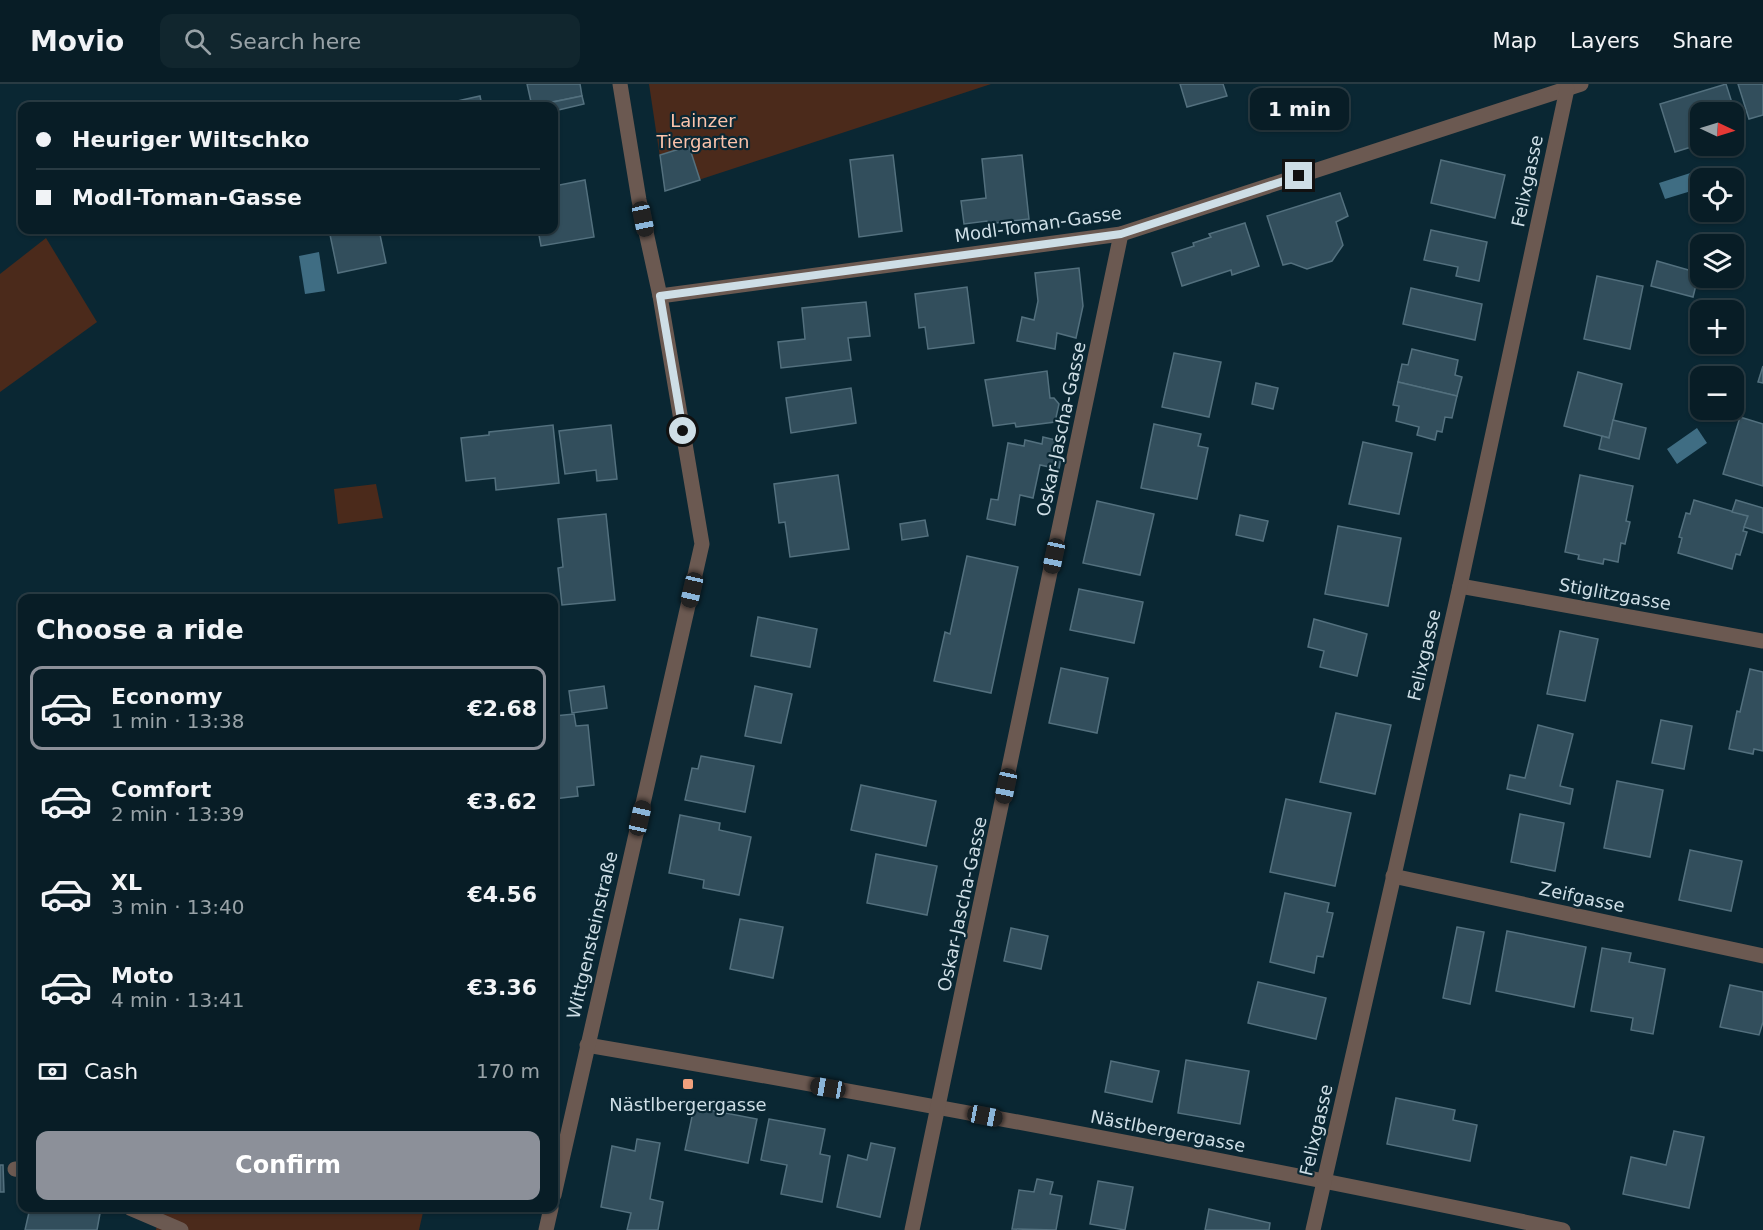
<!DOCTYPE html>
<meta charset="utf-8">
<style>
body{margin:0;font-family:"DejaVu Sans",sans-serif;background:#11262e;color:#f1f3f6;height:100vh;display:flex;flex-direction:column;font-size:22px;white-space:nowrap}
*{box-sizing:border-box;margin:0}
p{font-size:20px;color:#98a2a7}
.icon{flex:none;width:33px;height:33px;fill:none;stroke:currentColor;stroke-width:2;stroke-linecap:round;stroke-linejoin:round}
.map{position:relative;flex:1;overflow:hidden}
.drawer{position:absolute;left:18px;top:510px;width:540px;height:618px;display:flex;flex-direction:column;background:#081d26;border-radius:12px;box-shadow:0 2px 4px #0004,0 0 0 2px #293b43}
.drawer>*{flex:none}
.guide{position:absolute;left:18px;top:18px;width:540px;height:132px;border-radius:12px;box-shadow:0 2px 4px #0004,0 0 0 2px #293b43;display:grid;align-content:center;height:132px;padding:0 18px;background:#081d26}
.needle{width:39px;rotate:94deg}
.tools{position:absolute;left:1690px;top:18px;display:grid;gap:12px}
.tools a{display:grid;place-items:center;width:54px;height:54px;border-radius:12px;background:#081d26;box-shadow:0 2px 4px #0004,0 0 0 2px #293b43;font-size:30px}
.end{position:absolute;width:27px;height:27px;margin:-14px;border:8px solid #cedee6;background:#111;box-shadow:0 0 0 3px #111}
.from{border-radius:50%}
.bubble{position:absolute;height:42px;border-radius:12px;background:#081d26;box-shadow:0 2px 4px #0004,0 0 0 2px #293b43;font-size:20px;font-weight:700;line-height:42px;text-align:center}
.car{position:absolute;width:18px;height:36px;margin:-18px -9px;border-radius:8px;box-shadow:0 0 4px 2px #0007;background:linear-gradient(#222 24%,#8ab4d8 0 40%,#222 0 76%,#8ab4d8 0 86%,#222 0)}
.guide b{display:flex;align-items:center;gap:21px;height:57px;font-size:22px}
.guide b+b{border-top:2px solid #293b43}
.guide i{width:15px;height:15px;background:#f1f3f6}
ul{padding:0;list-style:none}
li{display:flex;align-items:center;gap:18px;height:84px;margin:0 12px 9px;padding:0 6px;border:3px solid transparent;border-radius:12px}
li div{flex:1}
li b{display:block;font-size:22px}
li em{font-style:normal;font-weight:700}
li.active{border-color:#8c9099}
li>.icon{width:54px;height:54px;stroke-width:1.5}
h2{padding:0 18px;font-size:27px;line-height:72px}
.pay{display:flex;align-items:center;gap:15px;height:66px;padding:0 18px;font-size:22px}
.pay p{margin-inline-start:auto}
.action{display:flex;gap:12px;margin-top:auto;padding:12px 18px}
.action a{flex:1;height:69px;border-radius:12px;background:#8c9099;color:#fff;font-size:24px;font-weight:700;line-height:69px;text-align:center}
header{display:flex;align-items:center;gap:36px;box-sizing:border-box;height:84px;padding:0 30px;background:#081d26;border-bottom:2px solid #293b43}
header strong{font-size:28px}
nav{display:flex;gap:33px;margin-inline-start:auto;font-size:21px}
.search{width:420px;height:54px;background:#11262e;display:flex;align-items:center;gap:15px;box-sizing:border-box;padding:0 21px;border-radius:12px;color:#98a2a7;font-size:22px}
.map>svg:first-child{display:block}
.green{fill:#4b2a1b}
.water{fill:#3f6d83}
.building{fill:#324e5c;stroke:#53707e;stroke-width:1.5}
.lines{fill:none;stroke-linecap:round;stroke-linejoin:round}
.minor{stroke:#6b5951;stroke-width:15}
.route{stroke:#cedee6;stroke-width:8}
.poi-dot{fill:#f1a17d;stroke:#0a2733;stroke-width:2}
.labels{text-anchor:middle;dominant-baseline:central;stroke-width:4.5;stroke-linejoin:round;paint-order:stroke}
.park-label{font-size:18px;fill:#fbc3ab;stroke:#0a2733}
.street-label{font-size:18px;fill:#cedee6;stroke:#0a2733}
.poi-label{font-size:18px;fill:#cedee6;stroke:#0a2733}
</style>
<header>
<strong>Movio</strong>
<div class="search"><svg class="icon" aria-label="search" viewBox="0 0 24 24"><circle cx="10" cy="10" r="6"/><path d="M15 15l6 6"/></svg>Search here</div>
<nav><a>Map</a><a>Layers</a><a>Share</a></nav>
</header>
<div class="map">
<svg width="1763" height="1146" viewBox="0 0 1763 1146">
<rect width="100%" height="100%" fill="#0a2733"/>
<g class="green">
<path d="M649 0H991L665 107Z"/>
<path d="M46 154 97 238 0 308V190Z"/>
<path d="M376 400 383 434 338 440 334 405Z"/>
<path d="M160 1124H424L419 1146H156Z"/>
</g>
<g class="water">
<path d="M1706 84 1710 94H1701V104L1665 115 1659 99Z"/>
<path d="M319 168 325 207 305 210 299 172Z"/>
<path d="M1697 344 1707 359 1677 380 1667 365Z"/>
</g>
<g class="building">
<path d="M527 0H580L582 12 532 22Z"/>
<path d="M1180 0H1223L1227 12 1187 23Z"/>
<path d="M1726 0 1741 47 1734 50V28H1701V60L1675 68 1660 20Z"/>
<path d="M1738 0H1763V31L1749 35Z"/>
<path d="M480 12 482 22H435Z"/>
<path d="M582 12 584 20 554 27V22H534Z"/>
<path d="M689 62 700 96 665 107 660 71Z"/>
<path d="M893 71 902 147 859 153 850 76Z"/>
<path d="M1022 71 1029 135 988 140 987 137 964 140 961 117 986 114 982 75Z"/>
<path d="M1441 76 1505 91 1495 134 1431 119Z"/>
<path d="M585 96 594 153 541 162 538 146H554V102Z"/>
<path d="M1340 109 1348 132 1336 138 1343 161 1332 177 1307 185 1291 179 1283 181 1267 132Z"/>
<path d="M1245 139 1259 182 1232 191 1231 186 1182 202 1172 169 1194 162 1193 159 1211 153 1209 150Z"/>
<path d="M329 146H379L386 179 338 189Z"/>
<path d="M1431 146 1487 158 1479 197 1456 192 1458 183 1424 176Z"/>
<path d="M1657 177 1699 189 1693 213 1651 202Z"/>
<path d="M1079 184 1083 222 1076 254 1057 249 1055 265 1017 257 1022 233 1034 236 1038 217 1035 189Z"/>
<path d="M1597 192 1643 202 1630 265 1584 255Z"/>
<path d="M967 203 974 259 928 265 925 243 919 244 915 210Z"/>
<path d="M1411 204 1482 220 1475 256 1403 240Z"/>
<path d="M866 218 870 252 848 254 851 276 781 284 778 258 805 255 802 224Z"/>
<path d="M1412 265 1458 276 1455 291 1462 293 1457 312 1398 298 1402 280 1408 281Z"/>
<path d="M1174 269 1221 278 1209 333 1162 323Z"/>
<path d="M1763 282V299L1758 298Z"/>
<path d="M1047 287 1050 314H1054L1059 320 1055 338 1016 343 1015 339 993 342 985 296Z"/>
<path d="M1578 288 1622 300 1609 354 1564 342Z"/>
<path d="M1398 298 1457 312 1452 334 1445 333 1442 348 1437 347 1435 356 1417 351 1419 343 1396 337 1399 322 1393 321Z"/>
<path d="M1256 299 1278 304 1273 325 1252 320Z"/>
<path d="M851 304 856 339 791 349 786 314Z"/>
<path d="M1740 333 1763 340V402L1723 390Z"/>
<path d="M1613 336 1646 344 1639 375 1599 365 1602 352 1609 354Z"/>
<path d="M1154 340 1201 350 1198 362 1208 364 1197 415 1141 404Z"/>
<path d="M553 341 559 399 496 406 495 394 466 397 461 354 489 351V348Z"/>
<path d="M611 341 617 395 597 397 596 386 565 390 559 347Z"/>
<path d="M1043 353 1064 358 1059 385 1040 381 1033 414 1020 411 1015 441 987 435 991 415 998 416 1008 359 1024 362 1025 356 1042 360Z"/>
<path d="M1363 358 1412 369 1399 430 1349 420Z"/>
<path d="M838 391 849 465 790 473 785 438 779 439 774 400Z"/>
<path d="M1580 391 1633 402 1626 437 1630 438 1625 460 1621 459 1618 478 1604 475 1603 480 1578 475 1579 471 1565 468Z"/>
<path d="M1694 416 1748 432 1743 447 1747 448 1740 471 1736 470 1732 485 1678 469 1682 454 1679 453 1686 429 1690 430Z"/>
<path d="M1736 416 1763 424V449L1744 443 1748 432 1732 428Z"/>
<path d="M1097 417 1154 430 1140 491 1083 479Z"/>
<path d="M606 430 615 516 562 521 558 484 563 483 558 435Z"/>
<path d="M1240 431 1268 437 1263 457 1236 451Z"/>
<path d="M925 436 928 452 902 456 900 440Z"/>
<path d="M1338 442 1401 454 1388 522 1325 510Z"/>
<path d="M967 472 1018 483 991 609 934 597 945 548 950 550Z"/>
<path d="M1079 505 1143 518 1134 559 1070 546Z"/>
<path d="M758 533 817 545 810 583 751 572Z"/>
<path d="M1314 535 1367 550 1357 592 1320 583 1324 567 1308 563Z"/>
<path d="M1560 547 1598 555 1585 617 1547 610Z"/>
<path d="M1061 584 1108 594 1097 649 1049 639Z"/>
<path d="M1750 585 1763 588V667L1754 665 1753 670 1729 665 1737 627 1740 628Z"/>
<path d="M604 602 607 624 572 629 569 607Z"/>
<path d="M755 602 792 610 781 659 745 652Z"/>
<path d="M1336 629 1391 641 1375 710 1320 698Z"/>
<path d="M574 630 576 642 588 641 594 701 577 703 578 712 554 715V632Z"/>
<path d="M1661 636 1692 642 1684 685 1652 679Z"/>
<path d="M1538 641 1573 650 1560 702 1573 705 1570 720 1507 705 1510 691 1525 694Z"/>
<path d="M701 672 754 682 745 728 685 716 692 684 698 685Z"/>
<path d="M1617 697 1663 706 1650 773 1604 764Z"/>
<path d="M861 701 936 717 926 762 851 746Z"/>
<path d="M1286 715 1351 729 1335 802 1270 788Z"/>
<path d="M1520 730 1564 739 1555 787 1511 778Z"/>
<path d="M680 731 720 739 719 746 751 753 739 811 703 804 704 796 669 789Z"/>
<path d="M1690 766 1742 777 1731 827 1679 816Z"/>
<path d="M876 770 937 782 927 831 867 819Z"/>
<path d="M1285 809 1329 819 1327 828 1333 829 1323 873 1317 872 1314 889 1270 878Z"/>
<path d="M740 835 783 843 773 894 730 885Z"/>
<path d="M1457 843 1484 848 1470 920 1443 914Z"/>
<path d="M1011 844 1048 852 1041 885 1004 877Z"/>
<path d="M1507 847 1586 863 1574 923 1496 907Z"/>
<path d="M1602 864 1631 869 1629 878 1665 885 1653 950 1631 946 1633 934 1591 927Z"/>
<path d="M1258 898 1326 914 1316 955 1248 939Z"/>
<path d="M1730 901 1763 908V938L1759 951 1720 943Z"/>
<path d="M1186 976 1249 987 1240 1040 1178 1029Z"/>
<path d="M1111 977 1159 987 1152 1018 1105 1008Z"/>
<path d="M1396 1014 1455 1026 1453 1036 1477 1041 1470 1077 1387 1060Z"/>
<path d="M694 1023 757 1035 748 1079 685 1066Z"/>
<path d="M769 1035 825 1045 820 1070 830 1072 822 1118 781 1110 787 1081 761 1076Z"/>
<path d="M1674 1047 1704 1053 1689 1124 1623 1110 1631 1073 1666 1081Z"/>
<path d="M637 1055 660 1059 650 1115 663 1118 658 1146H627L631 1129 601 1123 612 1062 635 1067Z"/>
<path d="M871 1059 895 1064 880 1133 837 1123 848 1071 867 1076Z"/>
<path d="M0 1081H3L4 1108H0Z"/>
<path d="M1037 1095 1053 1098 1050 1110 1062 1112 1056 1146 1012 1145 1019 1106 1034 1108Z"/>
<path d="M1098 1097 1133 1103 1125 1146 1090 1140Z"/>
<path d="M30 1124H101L97 1146H25Z"/>
<path d="M1209 1125 1270 1139 1269 1146H1205Z"/>
</g>
<g class="lines">
<g class="minor">
<path d="M660 212 1121 150 1581 0"/>
<path d="M1460 502 1763 557"/>
<path d="M1393 792 1763 872"/>
<path d="M587 961C914 1017 1239 1078 1563 1146"/>
<path d="M15 1085 22 1086"/>
<path d="M554 1111 702 460 660 212 639 116 620 0"/>
<path d="M130 1124 181 1146"/>
<path d="M546 1146 551 1124"/>
<path d="M912 1146 1121 150"/>
<path d="M1313 1146 1460 502 1567 5"/>
</g>
</g>
<g class="lines">
<path class="route" d="M683 347 660 212 1121 150 1299 92"/>
</g>
<rect class="poi-dot" x="682" y="994" width="12" height="12" rx="3"/>
<g class="labels">
<g class="park-label">
<text x="703" y="36">Lainzer<tspan x="703" dy="21">Tiergarten</tspan></text>
</g>
<g class="street-label">
<text transform="translate(1527 97) rotate(-78)">Felixgasse</text>
<text transform="translate(1038 140) rotate(-8)">Modl-Toman-Gasse</text>
<text transform="translate(1061 345) rotate(-78)">Oskar-Jascha-Gasse</text>
<text transform="translate(1615 510) rotate(10)">Stiglitzgasse</text>
<text transform="translate(1424 571) rotate(-77)">Felixgasse</text>
<text transform="translate(1582 813) rotate(12)">Zeifgasse</text>
<text transform="translate(962 820) rotate(-78)">Oskar-Jascha-Gasse</text>
<text transform="translate(592 851) rotate(-77)">Wittgensteinstraße</text>
<text transform="translate(1316 1046) rotate(-77)">Felixgasse</text>
<text transform="translate(1168 1047) rotate(11)">Nästlbergergasse</text>
</g>
<g class="poi-label">
<text x="688" y="1020">Nästlbergergasse</text>
</g>
</g>
</svg>
<div class="tools">
<a><svg class="needle" viewBox="-14 -14 28 28"><path d="M0-13l5 13h-10z" fill="#e53935"/><path d="M0 13l5-13h-10z" fill="#98a2a7"/></svg></a>
<a><svg class="icon" aria-label="locate" viewBox="0 0 24 24"><circle cx="12" cy="12" r="6"/><path d="M12 2v4M12 18v4M2 12h4M18 12h4"/></svg></a>
<a><svg class="icon" aria-label="layers" viewBox="0 0 24 24"><path d="M12 4l9 5-9 5-9-5zM3 14l9 5 9-5"/></svg></a>
<a>+</a>
<a>−</a>
</div>
<i class="end from" style="left:683px;top:347px"></i>
<i class="end" style="left:1299px;top:92px"></i>
<div class="bubble" style="left:1250px;top:4px;width:99px">1 min</div>
<i class="car" style="left:643px;top:135px;rotate:168deg"></i>
<i class="car" style="left:1054px;top:472px;rotate:192deg"></i>
<i class="car" style="left:692px;top:506px;rotate:193deg"></i>
<i class="car" style="left:1006px;top:702px;rotate:192deg"></i>
<i class="car" style="left:640px;top:734px;rotate:13deg"></i>
<i class="car" style="left:828px;top:1004px;rotate:280deg"></i>
<i class="car" style="left:985px;top:1032px;rotate:101deg"></i>
<div class="guide">
<b><i class="from"></i>Heuriger Wiltschko</b>
<b><i></i>Modl-Toman-Gasse</b>
</div>
<section class="drawer">
<h2>Choose a ride</h2>
<ul>
<li class="active"><svg class="icon" aria-label="car" viewBox="0 0 24 24"><path d="M5 17H2v-5l4-1 3-4h7l3 4 3 1v5h-3M9 17h6M6 11h13"/><circle cx="7" cy="17" r="2"/><circle cx="17" cy="17" r="2"/></svg><div><b>Economy</b><p>1 min · 13:38</p></div><em>€2.68</em></li>
<li><svg class="icon" aria-label="car" viewBox="0 0 24 24"><path d="M5 17H2v-5l4-1 3-4h7l3 4 3 1v5h-3M9 17h6M6 11h13"/><circle cx="7" cy="17" r="2"/><circle cx="17" cy="17" r="2"/></svg><div><b>Comfort</b><p>2 min · 13:39</p></div><em>€3.62</em></li>
<li><svg class="icon" aria-label="car" viewBox="0 0 24 24"><path d="M5 17H2v-5l4-1 3-4h7l3 4 3 1v5h-3M9 17h6M6 11h13"/><circle cx="7" cy="17" r="2"/><circle cx="17" cy="17" r="2"/></svg><div><b>XL</b><p>3 min · 13:40</p></div><em>€4.56</em></li>
<li><svg class="icon" aria-label="car" viewBox="0 0 24 24"><path d="M5 17H2v-5l4-1 3-4h7l3 4 3 1v5h-3M9 17h6M6 11h13"/><circle cx="7" cy="17" r="2"/><circle cx="17" cy="17" r="2"/></svg><div><b>Moto</b><p>4 min · 13:41</p></div><em>€3.36</em></li>
</ul>
<div class="pay"><svg class="icon" aria-label="cash" viewBox="0 0 24 24"><path d="M3 7h18v10H3z"/><circle cx="12" cy="12" r="2"/></svg>Cash<p>170 m</p></div>
<div class="action"><a>Confirm</a></div>
</section>
</div>
